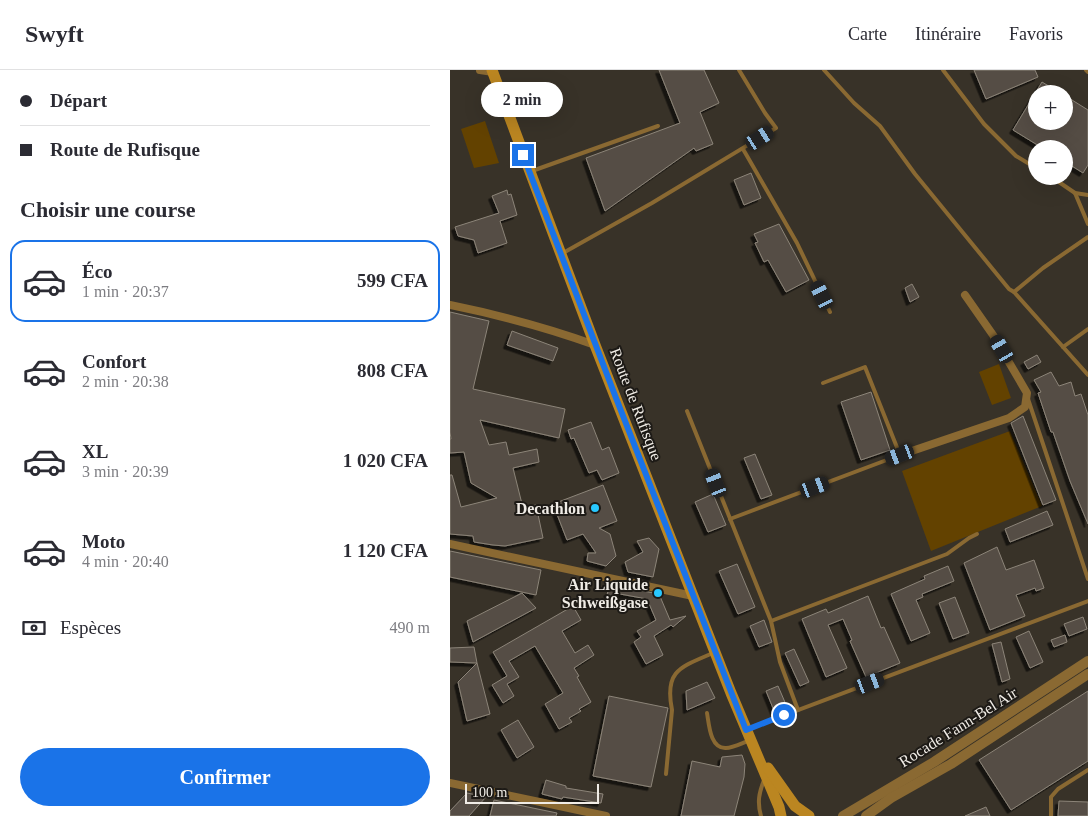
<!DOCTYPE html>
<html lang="fr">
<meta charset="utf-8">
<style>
body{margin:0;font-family:"Times New Roman",serif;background:#f7f7f7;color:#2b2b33;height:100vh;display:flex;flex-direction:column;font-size:19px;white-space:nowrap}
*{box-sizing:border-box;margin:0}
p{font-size:16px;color:#7c7c81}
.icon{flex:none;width:28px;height:28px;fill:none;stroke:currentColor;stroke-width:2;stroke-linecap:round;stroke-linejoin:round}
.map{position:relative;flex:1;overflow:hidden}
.sheet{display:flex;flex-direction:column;background:#fff;width:450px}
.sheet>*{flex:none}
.hud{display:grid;align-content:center;height:110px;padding:0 20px;background:#fff}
.tools{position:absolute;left:578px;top:15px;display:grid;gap:10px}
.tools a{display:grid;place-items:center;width:45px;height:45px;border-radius:50%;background:#fff;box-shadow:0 5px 20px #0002;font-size:25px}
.scale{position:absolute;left:15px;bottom:12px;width:134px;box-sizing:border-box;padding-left:5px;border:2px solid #f0ece6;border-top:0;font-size:14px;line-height:18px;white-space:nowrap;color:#f0ece6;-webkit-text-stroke:4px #1d1a16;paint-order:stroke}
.end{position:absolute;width:22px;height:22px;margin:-11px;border:6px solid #1a73e8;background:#fff;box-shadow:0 0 0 2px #fff}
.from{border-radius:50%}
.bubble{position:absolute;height:35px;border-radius:18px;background:#fff;box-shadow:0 5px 20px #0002;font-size:16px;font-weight:700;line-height:35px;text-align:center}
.car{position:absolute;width:15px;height:30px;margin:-15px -8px;border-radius:6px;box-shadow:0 0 4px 1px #0007;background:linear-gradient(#222 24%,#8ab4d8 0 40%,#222 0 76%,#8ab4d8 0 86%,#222 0)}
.hud b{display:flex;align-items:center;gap:18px;height:48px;font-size:19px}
.hud b+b{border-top:1px solid #e1e1e2}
.hud i{width:12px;height:12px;background:#2b2b33}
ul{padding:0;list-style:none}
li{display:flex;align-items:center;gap:15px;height:82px;margin:0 10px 8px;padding:0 10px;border:2px solid transparent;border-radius:15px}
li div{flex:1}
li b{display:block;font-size:19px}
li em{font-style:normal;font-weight:700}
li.selected{border-color:#1a73e8}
li>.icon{width:45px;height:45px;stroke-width:1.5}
h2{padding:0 20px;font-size:22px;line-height:60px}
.pay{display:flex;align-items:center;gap:12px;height:55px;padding:0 20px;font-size:19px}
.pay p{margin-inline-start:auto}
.button{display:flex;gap:10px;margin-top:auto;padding:10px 20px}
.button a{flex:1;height:58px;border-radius:30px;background:#1a73e8;color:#fff;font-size:20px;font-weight:700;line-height:58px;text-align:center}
header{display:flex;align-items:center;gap:30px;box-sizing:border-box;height:70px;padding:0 25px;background:#fff;border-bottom:1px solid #e1e1e2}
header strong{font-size:24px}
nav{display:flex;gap:28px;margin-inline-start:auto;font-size:18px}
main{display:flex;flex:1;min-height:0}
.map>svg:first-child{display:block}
.grass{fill:#634200}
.building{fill:#554e44;stroke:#8c8479;filter:url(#shadow)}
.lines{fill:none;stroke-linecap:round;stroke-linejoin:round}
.service{stroke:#8a6932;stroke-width:4}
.minor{stroke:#8a6932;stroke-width:8}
.tertiary{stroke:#8a6932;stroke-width:10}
.secondary{stroke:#bb8621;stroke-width:11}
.route{stroke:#1a73e8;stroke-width:6}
.poi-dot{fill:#28c8ff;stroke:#1d1a16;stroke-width:2}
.labels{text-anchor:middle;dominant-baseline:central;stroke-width:4;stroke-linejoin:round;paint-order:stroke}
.street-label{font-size:16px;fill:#f0ece6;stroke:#1d1a16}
.poi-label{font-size:16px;font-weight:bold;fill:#f0ece6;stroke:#1d1a16;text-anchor:end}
</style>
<header>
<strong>Swyft</strong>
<nav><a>Carte</a><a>Itinéraire</a><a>Favoris</a></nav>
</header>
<main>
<section class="sheet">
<div class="hud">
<b><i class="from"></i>Départ</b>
<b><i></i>Route de Rufisque</b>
</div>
<h2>Choisir une course</h2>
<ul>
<li class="selected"><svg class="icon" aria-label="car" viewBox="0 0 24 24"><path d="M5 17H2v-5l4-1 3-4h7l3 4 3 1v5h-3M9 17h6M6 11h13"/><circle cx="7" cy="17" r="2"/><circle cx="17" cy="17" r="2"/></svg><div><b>Éco</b><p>1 min · 20:37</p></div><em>599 CFA</em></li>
<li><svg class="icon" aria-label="car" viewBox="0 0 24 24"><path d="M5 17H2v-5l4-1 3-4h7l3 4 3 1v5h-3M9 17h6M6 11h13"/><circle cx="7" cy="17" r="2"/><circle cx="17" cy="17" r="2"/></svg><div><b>Confort</b><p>2 min · 20:38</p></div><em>808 CFA</em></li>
<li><svg class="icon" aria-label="car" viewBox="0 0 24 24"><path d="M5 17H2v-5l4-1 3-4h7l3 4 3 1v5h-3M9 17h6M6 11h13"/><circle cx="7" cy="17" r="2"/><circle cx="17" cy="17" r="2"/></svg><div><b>XL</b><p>3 min · 20:39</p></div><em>1 020 CFA</em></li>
<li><svg class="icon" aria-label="car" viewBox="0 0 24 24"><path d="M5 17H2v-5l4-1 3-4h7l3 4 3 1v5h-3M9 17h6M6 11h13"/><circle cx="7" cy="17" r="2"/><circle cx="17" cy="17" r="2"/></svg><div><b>Moto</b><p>4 min · 20:40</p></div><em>1 120 CFA</em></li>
</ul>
<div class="pay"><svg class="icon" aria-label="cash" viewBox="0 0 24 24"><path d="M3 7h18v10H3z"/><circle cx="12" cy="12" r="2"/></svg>Espèces<p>490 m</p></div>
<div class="button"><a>Confirmer</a></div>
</section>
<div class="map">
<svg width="638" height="746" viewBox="0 0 638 746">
<defs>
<filter id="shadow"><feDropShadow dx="-3.5" dy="3.5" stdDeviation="0" flood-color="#0009"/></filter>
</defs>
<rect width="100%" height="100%" fill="#383228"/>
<g class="grass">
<path d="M35 51 49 93 24 98 11 59Z"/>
<path d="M549 294 561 328 542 335 529 302Z"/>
<path d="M560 361 592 436 481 481 452 401Z"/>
</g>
<g class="building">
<path d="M209 0H254L269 33 250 42 263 74 246 81 244 78 155 141 136 88 230 53Z"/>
<path d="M524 0H585L588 7 536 29Z"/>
<path d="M592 12 612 24H586V51H614V25L638 40V95L633 103 614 91V79H594L563 60Z"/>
<path d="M301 103 311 128 294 135 284 110Z"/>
<path d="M57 120 58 125 61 124 67 145 50 151 57 173 28 183 24 170 8 166 5 157 49 143 42 126Z"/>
<path d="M329 154 359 210 336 222 318 190 314 192 305 173 308 172 304 164Z"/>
<path d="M462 214 469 227 460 232 455 218Z"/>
<path d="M0 242 39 251 23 319 115 339 109 368 30 350 39 375 56 372 59 385 87 379 89 392 63 398 73 438 86 435 93 468 55 476 43 475 24 472 23 466 0 464V405H2L11 437 47 428 21 413 14 382 0 383V369H1L0 362Z"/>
<path d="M62 261 108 278 103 291 57 275Z"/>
<path d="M587 285 591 292 578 299 574 292Z"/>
<path d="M601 302 609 316 621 312 625 326 631 324 638 345V454L620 411 603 362H601L588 323 591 322 584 310Z"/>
<path d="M421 322 440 380 411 390 391 332Z"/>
<path d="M573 346 606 430 593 435 561 353Z"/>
<path d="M141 352 152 380 159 377 169 403 152 410 147 400 139 403 124 368 121 369 118 360Z"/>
<path d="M305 384 322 425 311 429 294 388Z"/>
<path d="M153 415 167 451 149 458 160 464 166 486 156 496 137 491 138 483H146L133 464 117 470 103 434Z"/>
<path d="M263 424 276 455 258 462 245 432Z"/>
<path d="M597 441 603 455 560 472 555 459Z"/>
<path d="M199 468 209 479 203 507 178 502 175 492 193 482 187 471Z"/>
<path d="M547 477 556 500 584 490 594 518 586 521 585 518 566 525 575 546 540 560 514 493Z"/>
<path d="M0 481 91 500 86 525 0 507Z"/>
<path d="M287 494 305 537 288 544 269 501Z"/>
<path d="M498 496 504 511 472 524 473 527 466 530 480 563 461 571 441 524 475 509 474 506Z"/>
<path d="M166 516 209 524 220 550 236 546 223 557 221 555 204 566 213 585 196 594 184 572 191 567 187 561 206 550 197 529 170 524 162 530 157 523Z"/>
<path d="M72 523 86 538 23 572 17 551Z"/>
<path d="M418 526 431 558 434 557 450 593 416 607 400 571 402 570 393 549 378 555 397 598 376 607 352 549 376 539 378 543Z"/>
<path d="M505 527 519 563 503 569 489 533Z"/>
<path d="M123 536 131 550 112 561 125 583 138 575 144 585 124 598 129 606 127 607 141 632 129 639 131 641 119 648 122 652 109 659 95 634 113 623 85 576 59 591 69 607 57 614 64 626 53 633 42 615 57 606 43 582Z"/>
<path d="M633 547 637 559 619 566 614 554Z"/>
<path d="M314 550 322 572 309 577 300 556Z"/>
<path d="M579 561 593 592 580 598 566 567Z"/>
<path d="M615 565 617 572 604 577 601 570Z"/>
<path d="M551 572 560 609 552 612 542 574Z"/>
<path d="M24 577 27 593 0 592V578Z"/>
<path d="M344 579 359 612 350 616 335 583Z"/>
<path d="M27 593 40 644 17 651 8 612Z"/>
<path d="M257 612 265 628 237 640 236 621Z"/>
<path d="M328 616 337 637 325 643 316 621Z"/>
<path d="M638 621V691L561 740 529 690Z"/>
<path d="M159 626 218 638 201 717 143 706Z"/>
<path d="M68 650 84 677 67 688 51 660Z"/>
<path d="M292 685 295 694 294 707 284 746H231L242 691 270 697 272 687Z"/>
<path d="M96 710 116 716V718L153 724 151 733 113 727 112 729 92 724Z"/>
<path d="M17 723 36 727 19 746H0V741Z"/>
<path d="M44 730 107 743 106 746H40Z"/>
<path d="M609 731 638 732V746H608Z"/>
<path d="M536 737 540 746H515Z"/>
</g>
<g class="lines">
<g class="service">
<path d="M374 0 404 33 430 56 465 104 559 219 564 222 638 305"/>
<path d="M493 0 534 54 566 86 586 98"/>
<path d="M636 0 638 2"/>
<path d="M293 79 347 173 380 242"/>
<path d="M82 101 208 56"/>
<path d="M600 106 625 123 638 125"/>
<path d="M625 123 638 154"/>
<path d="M113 183 202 133 326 58 315 43 289 0"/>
<path d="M564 222 593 198 638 167"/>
<path d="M613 277 638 259"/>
<path d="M578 329 638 509"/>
<path d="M237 341 321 551 330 592 348 640"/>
<path d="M280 449 450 385 415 297 373 313"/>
<path d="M321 551 497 484 519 468 527 464"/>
<path d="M257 643C259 654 260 679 276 678 283 678 292 673 298 671"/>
<path d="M298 659 638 531"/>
<path d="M216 704 222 640C214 600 231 597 263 583"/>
<path d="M311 746C307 732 309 723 314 710"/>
<path d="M601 746V727L608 719 638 700"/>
</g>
<g class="minor">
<path d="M30 0 43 2"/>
<path d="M0 235C49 245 98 258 145 275"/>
<path d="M450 385 559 348 575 337 577 323 543 265 515 225"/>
<path d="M0 474 243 526"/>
<path d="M0 713 156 746"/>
</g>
<g class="tertiary">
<path d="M393 746 484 692 638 591"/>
<path d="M416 746 441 728 501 694 638 604"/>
</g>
<g class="secondary">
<path d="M42 0 145 275 243 526 281 623 329 737 331 746"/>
<path d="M318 698 345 736 359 746"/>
</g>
</g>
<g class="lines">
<path class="route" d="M73 85 166 328 296 660 334 645"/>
</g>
<g class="poi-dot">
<circle cx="145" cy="438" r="5"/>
<circle cx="208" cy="523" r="5"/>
</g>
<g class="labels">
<g class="street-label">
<text transform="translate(186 334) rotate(69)">Route de Rufisque</text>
<text transform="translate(508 657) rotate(-32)">Rocade Fann-Bel Air</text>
</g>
<g class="poi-label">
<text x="135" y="438">Decathlon</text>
<text x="198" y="514">Air Liquide<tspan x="198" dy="18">Schweißgase</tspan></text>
</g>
</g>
</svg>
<div class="tools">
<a>+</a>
<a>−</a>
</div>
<div class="scale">100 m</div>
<i class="end from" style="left:334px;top:645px"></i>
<i class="end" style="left:73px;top:85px"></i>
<div class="bubble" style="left:31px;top:12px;width:82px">2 min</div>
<i class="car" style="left:310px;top:68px;rotate:58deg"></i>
<i class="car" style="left:372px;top:225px;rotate:334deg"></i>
<i class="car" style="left:552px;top:279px;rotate:330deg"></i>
<i class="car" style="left:450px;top:385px;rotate:249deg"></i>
<i class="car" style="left:266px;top:413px;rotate:339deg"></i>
<i class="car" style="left:365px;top:417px;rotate:69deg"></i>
<i class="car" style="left:420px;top:613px;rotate:69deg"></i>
</div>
</main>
